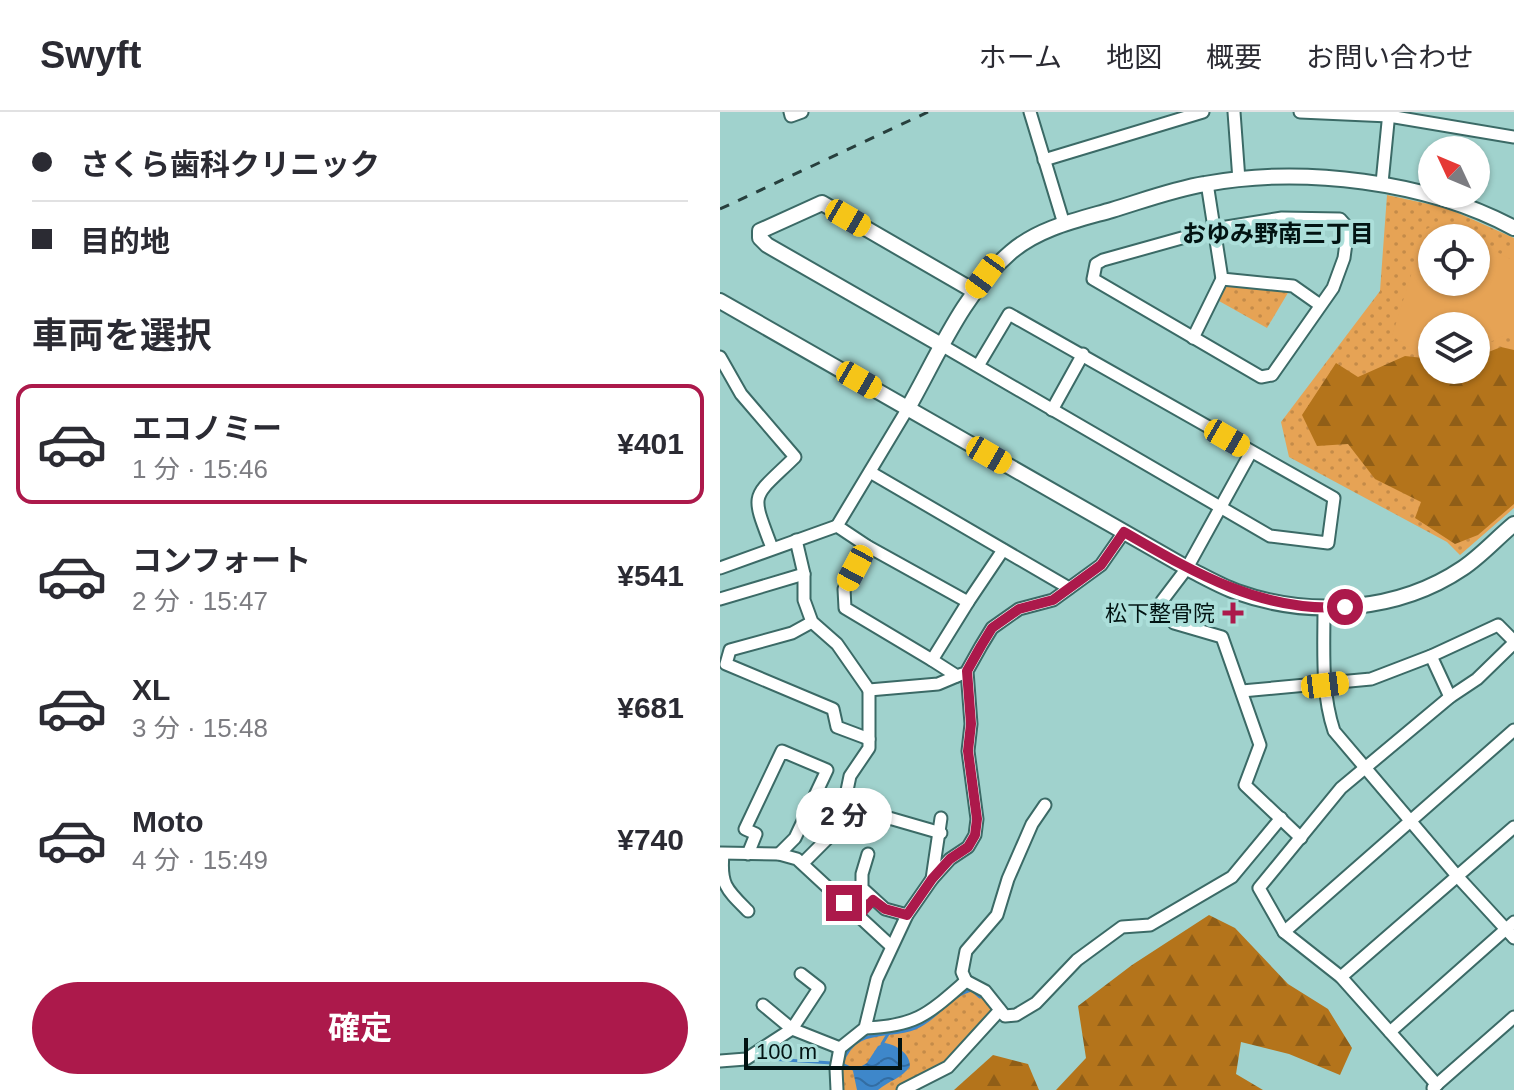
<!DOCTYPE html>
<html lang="ja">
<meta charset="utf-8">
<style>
body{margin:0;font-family:Helvetica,"Noto Sans JP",sans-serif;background:#f2f2f3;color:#2b2b33;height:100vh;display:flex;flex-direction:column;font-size:30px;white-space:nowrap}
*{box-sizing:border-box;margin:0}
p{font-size:26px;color:#7c7c81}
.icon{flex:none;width:44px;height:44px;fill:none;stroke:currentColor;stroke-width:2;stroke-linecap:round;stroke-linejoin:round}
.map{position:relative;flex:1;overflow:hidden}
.sheet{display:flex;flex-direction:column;background:#fff;width:720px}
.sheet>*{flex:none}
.top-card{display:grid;align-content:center;height:176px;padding:0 32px;background:#fff}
.needle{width:52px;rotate:314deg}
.buttons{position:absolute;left:698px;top:24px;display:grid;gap:16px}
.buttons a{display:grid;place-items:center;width:72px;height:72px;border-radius:50%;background:#fff;box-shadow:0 2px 6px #0004;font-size:40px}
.scale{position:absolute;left:24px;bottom:20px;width:158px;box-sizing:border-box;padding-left:8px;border:4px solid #021312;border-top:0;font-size:22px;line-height:28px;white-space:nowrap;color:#021312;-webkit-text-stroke:6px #acdfda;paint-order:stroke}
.end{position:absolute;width:36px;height:36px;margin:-18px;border:10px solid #ac194b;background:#fff;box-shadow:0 0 0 4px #fff}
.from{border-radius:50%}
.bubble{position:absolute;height:56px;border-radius:28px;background:#fff;box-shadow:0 2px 6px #0004;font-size:26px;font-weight:700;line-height:56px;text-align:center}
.car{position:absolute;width:24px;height:48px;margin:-24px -12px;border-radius:10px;box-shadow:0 0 6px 2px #0007;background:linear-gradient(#f5c518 24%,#345 0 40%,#f5c518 0 76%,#345 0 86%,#f5c518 0)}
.top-card b{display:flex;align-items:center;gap:28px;height:76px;font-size:30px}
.top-card b+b{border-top:2px solid #e1e1e2}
.top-card i{width:20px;height:20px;background:#2b2b33}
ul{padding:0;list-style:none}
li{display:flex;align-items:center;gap:24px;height:120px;margin:0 16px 12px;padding:0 16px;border:4px solid transparent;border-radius:16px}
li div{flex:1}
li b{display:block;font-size:30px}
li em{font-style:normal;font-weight:700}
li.current{border-color:#ac194b}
li>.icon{width:72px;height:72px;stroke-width:1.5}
h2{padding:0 32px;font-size:36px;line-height:96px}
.button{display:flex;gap:16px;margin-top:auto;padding:16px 32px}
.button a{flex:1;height:92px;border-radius:48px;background:#ac194b;color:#fff;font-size:32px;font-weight:700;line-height:92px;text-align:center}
header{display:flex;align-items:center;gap:48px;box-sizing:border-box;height:112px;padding:0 40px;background:#fff;border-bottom:2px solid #e1e1e2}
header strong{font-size:38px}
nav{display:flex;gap:44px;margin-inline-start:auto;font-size:28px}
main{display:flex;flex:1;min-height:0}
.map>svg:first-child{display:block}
.green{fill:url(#green-dots);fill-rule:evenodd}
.forest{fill:url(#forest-firs)}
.pitch{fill:#e6a355}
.water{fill:url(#water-waves)}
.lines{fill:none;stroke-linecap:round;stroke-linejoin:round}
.stream{stroke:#3e87ca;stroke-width:3}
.minor-casing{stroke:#3b6a66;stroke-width:15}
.tertiary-casing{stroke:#3b6a66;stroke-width:18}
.minor{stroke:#fff;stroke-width:11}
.tertiary{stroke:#fff;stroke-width:14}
.rail{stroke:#273f3d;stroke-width:3;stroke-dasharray:10 10;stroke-linecap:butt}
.route{stroke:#ac194b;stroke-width:10}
.poi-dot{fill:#ac194b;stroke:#acdfda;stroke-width:3}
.labels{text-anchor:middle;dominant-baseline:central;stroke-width:8;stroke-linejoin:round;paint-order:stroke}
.poi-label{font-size:22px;fill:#021312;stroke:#acdfda;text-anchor:end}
.neighbourhood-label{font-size:24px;font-weight:bold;fill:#021312;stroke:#acdfda}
</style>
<header>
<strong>Swyft</strong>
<nav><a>ホーム</a><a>地図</a><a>概要</a><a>お問い合わせ</a></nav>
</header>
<main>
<section class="sheet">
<div class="top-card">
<b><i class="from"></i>さくら歯科クリニック</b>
<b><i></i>目的地</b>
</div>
<h2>車両を選択</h2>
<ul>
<li class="current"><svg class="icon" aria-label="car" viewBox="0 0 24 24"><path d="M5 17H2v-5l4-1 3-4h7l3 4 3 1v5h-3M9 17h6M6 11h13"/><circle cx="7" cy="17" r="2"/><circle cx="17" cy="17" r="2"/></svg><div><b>エコノミー</b><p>1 分 · 15:46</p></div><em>¥401</em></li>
<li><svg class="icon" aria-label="car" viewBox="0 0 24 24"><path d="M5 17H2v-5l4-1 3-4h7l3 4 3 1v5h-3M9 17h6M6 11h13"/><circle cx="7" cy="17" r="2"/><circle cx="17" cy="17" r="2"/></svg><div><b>コンフォート</b><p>2 分 · 15:47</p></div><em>¥541</em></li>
<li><svg class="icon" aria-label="car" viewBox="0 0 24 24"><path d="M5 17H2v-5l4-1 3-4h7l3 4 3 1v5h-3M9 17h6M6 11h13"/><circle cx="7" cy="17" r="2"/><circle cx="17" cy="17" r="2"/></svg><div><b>XL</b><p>3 分 · 15:48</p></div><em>¥681</em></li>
<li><svg class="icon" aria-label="car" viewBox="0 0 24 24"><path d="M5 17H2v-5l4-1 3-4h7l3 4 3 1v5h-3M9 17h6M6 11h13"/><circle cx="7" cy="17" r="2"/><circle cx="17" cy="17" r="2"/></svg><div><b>Moto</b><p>4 分 · 15:49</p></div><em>¥740</em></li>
</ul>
<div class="button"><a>確定</a></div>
</section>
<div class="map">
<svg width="794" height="978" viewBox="0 0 794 978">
<defs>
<pattern id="green-dots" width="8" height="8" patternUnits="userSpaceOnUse" patternTransform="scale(2)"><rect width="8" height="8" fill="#e6a355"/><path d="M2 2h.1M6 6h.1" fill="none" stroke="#c48b49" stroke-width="1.8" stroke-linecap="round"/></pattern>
<pattern id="forest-firs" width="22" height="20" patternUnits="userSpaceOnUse" patternTransform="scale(2)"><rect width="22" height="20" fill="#b4741b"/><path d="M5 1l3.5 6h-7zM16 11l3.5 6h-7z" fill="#905e17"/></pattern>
<pattern id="water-waves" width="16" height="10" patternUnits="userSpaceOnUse" patternTransform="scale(2)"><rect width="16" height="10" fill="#3e87ca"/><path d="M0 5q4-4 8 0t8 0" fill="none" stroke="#326da3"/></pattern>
</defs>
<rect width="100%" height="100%" fill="#a0d2cd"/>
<g class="green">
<path d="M667 83 727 96 794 126V396L740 443 727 430 569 345 561 310 660 179ZM712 126H756V170H712ZM712 214H756V258H712Z"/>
<path d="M507 172 569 179 547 216 499 189Z"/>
<path d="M248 874 257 878 275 899 227 952 177 978H119C119 949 120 927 153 919 168 915 182 919 197 913 216 904 232 887 248 874Z"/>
</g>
<g class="forest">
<path d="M781 235 794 238V392L758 423 735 432 695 406 701 390 655 367 628 332 597 334 582 303 616 251 638 265 685 244 712 247V258H756V245Z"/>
<path d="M489 803 515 816 568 872 608 897 632 936 620 963 569 942 521 930 516 962 543 978H336L366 946 358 894 412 853Z"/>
<path d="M273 943 308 952 319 978H234Z"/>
</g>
<path class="pitch" d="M719 110 750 126H712V170H756V129L794 149V215L785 223 756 237V214H712V242L697 240 672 224 705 118Z"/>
<path class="water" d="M165 931C176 933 190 941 190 954 183 966 168 969 158 978H137L133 959 147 951 158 934Z"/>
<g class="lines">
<g class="stream">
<path d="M162 932 168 922"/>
<path d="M36 946 112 951"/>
<path d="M122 952C134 914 167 927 195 916 216 908 231 882 252 878L260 885"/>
<path d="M124 953 135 958"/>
</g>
<defs>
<g id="minor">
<path d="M70 0 71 4 82 0"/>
<path d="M310 0 344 112"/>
<path d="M514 0 519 68"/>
<path d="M580 0 669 4 794 25"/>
<path d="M324 48 483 0"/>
<path d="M487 71 502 167 573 174 600 193"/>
<path d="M662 71 669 0"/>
<path d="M562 106 620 107 628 116 624 146 613 176 552 263 541 265 373 167 376 152 383 148 494 117Z"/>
<path d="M473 226 502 167"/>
<path d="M223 234 550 424 608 431 614 386 289 202 258 254"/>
<path d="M0 245 21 282 75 345C31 388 30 378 52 436"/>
<path d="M188 296 117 414 147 434 248 490 283 438"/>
<path d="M332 298 363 242"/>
<path d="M531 340 467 456 442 489 454 511 502 525 540 633 525 673 581 726"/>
<path d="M150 360 349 476"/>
<path d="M76 428 84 462V488L92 510 117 532 149 578 218 572 237 564"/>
<path d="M147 434 124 477 125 496 212 548"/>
<path d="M0 456 117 414"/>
<path d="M0 487 84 462"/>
<path d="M604 496C604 538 601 580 614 619L738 765 794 826"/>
<path d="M92 510 72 521 10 538 6 552 113 597 117 615 149 627"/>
<path d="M711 544 730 585"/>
<path d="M242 562 237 564 212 548 248 490"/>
<path d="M522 579 651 567 711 544 778 513 794 529"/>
<path d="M124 693 130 664 149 636V578"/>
<path d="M0 741 59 742 77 747 171 834"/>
<path d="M3 742C0 773 7 778 28 799"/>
<path d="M28 742 36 722 25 717 62 639 107 658 75 726 59 742"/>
<path d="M148 742 142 762V776L165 797 187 803"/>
<path d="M83 751 119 715 124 693 221 721"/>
<path d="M212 767 221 706"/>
<path d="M564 820 794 618"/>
<path d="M621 865 794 715"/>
<path d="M246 869 242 860 246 839 277 803 288 767 312 712 325 693"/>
<path d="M43 893 72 917 120 936"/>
<path d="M145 916C197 914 208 902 246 869L265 879 285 904 296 903 316 891 357 848 402 815 430 813 512 765 561 706"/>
<path d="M670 920 794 810"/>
<path d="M0 949 26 947 72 917 99 876 81 862"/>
<path d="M717 973 621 865 564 820 539 776 621 676 730 585 757 567 794 531"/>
<path d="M713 976 794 905"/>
<path d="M117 978 116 957 120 936 145 916 157 867 187 803 212 767 230 747 248 735 255 723 257 707 248 639 251 612 247 559 261 534 272 516 299 497 333 488 381 453 404 420"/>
<path d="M183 978 228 955 280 898"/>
</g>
<g id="tertiary">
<path d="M0 189 467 456C483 464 500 474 517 480 590 506 678 500 743 456 761 444 777 426 794 412"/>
<path d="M223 234 47 133 40 126V119L102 91 254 179"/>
<path d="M188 296C218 243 244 180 291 140 319 116 357 108 392 98 422 89 454 77 485 72 582 54 707 69 794 116"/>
</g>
</defs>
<use href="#minor" class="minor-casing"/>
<use href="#tertiary" class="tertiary-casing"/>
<use href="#minor" class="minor"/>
<use href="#tertiary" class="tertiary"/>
<path class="rail" d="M0 97 208 0"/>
</g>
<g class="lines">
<path class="route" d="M124 791 138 805 153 788 165 797 187 803 212 767 230 747 248 735 255 723 257 707 248 639 251 612 247 559 261 534 272 516 299 497 333 488 381 453 404 420C473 460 542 501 625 495"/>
</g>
<path class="poi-dot" d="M509 489h8v8h8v8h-8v8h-8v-8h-8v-8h8z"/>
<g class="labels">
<g class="poi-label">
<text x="495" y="501">松下整骨院</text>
</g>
<g class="neighbourhood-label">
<text x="558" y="121">おゆみ野南三丁目</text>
</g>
</g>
</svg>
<div class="buttons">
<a><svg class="needle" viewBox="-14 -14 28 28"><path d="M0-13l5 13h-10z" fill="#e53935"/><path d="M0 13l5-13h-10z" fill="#7c7c81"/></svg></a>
<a><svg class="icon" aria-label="locate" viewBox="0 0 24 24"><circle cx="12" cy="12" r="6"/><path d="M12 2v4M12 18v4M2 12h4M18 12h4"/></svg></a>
<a><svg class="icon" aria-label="layers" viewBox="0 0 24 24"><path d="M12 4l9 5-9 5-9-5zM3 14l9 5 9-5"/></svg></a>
</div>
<div class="scale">100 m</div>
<i class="end from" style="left:625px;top:495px"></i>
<i class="end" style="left:124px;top:791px"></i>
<div class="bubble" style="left:76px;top:676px;width:96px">2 分</div>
<i class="car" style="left:128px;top:106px;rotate:120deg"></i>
<i class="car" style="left:265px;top:164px;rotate:216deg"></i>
<i class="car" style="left:139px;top:268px;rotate:120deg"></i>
<i class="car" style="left:507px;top:326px;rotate:120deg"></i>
<i class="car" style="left:269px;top:343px;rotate:120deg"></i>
<i class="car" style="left:135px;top:456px;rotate:208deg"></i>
<i class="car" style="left:605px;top:573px;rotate:83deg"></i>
</div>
</main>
